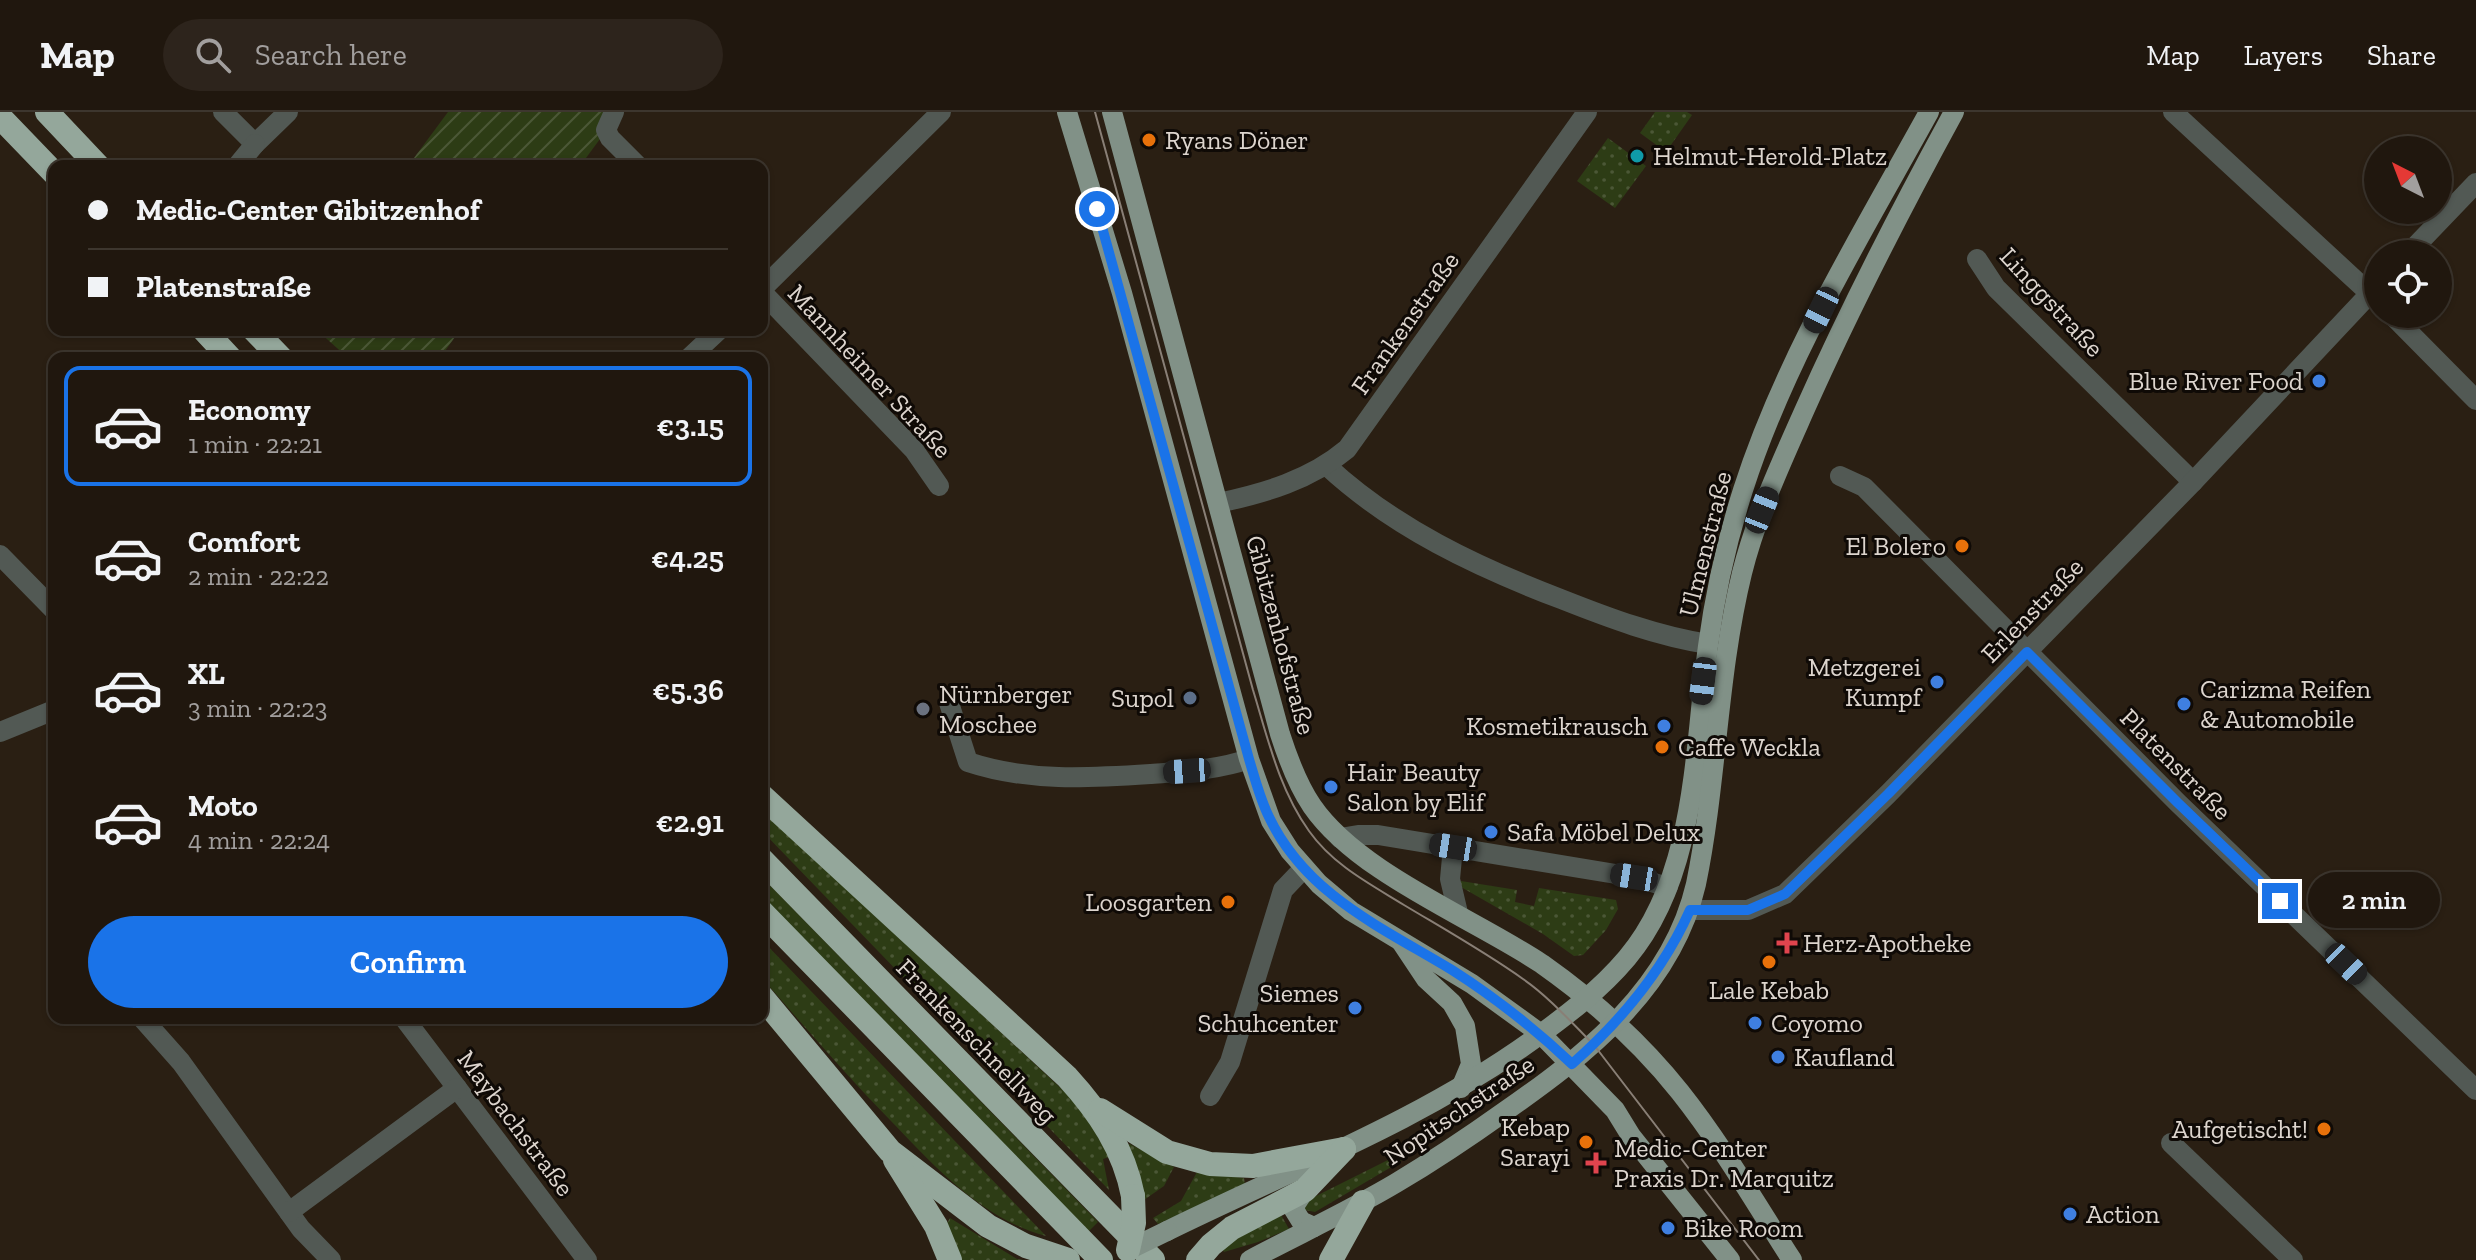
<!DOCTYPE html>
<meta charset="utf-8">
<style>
body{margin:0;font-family:"Zilla Slab",serif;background:#2d241c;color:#f1f3f6;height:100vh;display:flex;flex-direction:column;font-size:30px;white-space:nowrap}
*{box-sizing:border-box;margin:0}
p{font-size:26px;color:#a29f9e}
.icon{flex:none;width:44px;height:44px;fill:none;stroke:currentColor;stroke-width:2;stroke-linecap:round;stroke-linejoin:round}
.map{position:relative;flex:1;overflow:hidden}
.panel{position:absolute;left:48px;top:240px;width:720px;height:672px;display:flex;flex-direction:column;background:#20170e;border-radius:16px;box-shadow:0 2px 6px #0004,0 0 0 2px #3d362e}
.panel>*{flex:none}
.banner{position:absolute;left:48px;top:48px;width:720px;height:176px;border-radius:16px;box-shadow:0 2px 6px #0004,0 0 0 2px #3d362e;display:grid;align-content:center;height:176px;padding:0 40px;background:#20170e}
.needle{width:52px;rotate:318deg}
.fabs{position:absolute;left:2364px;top:24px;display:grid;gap:16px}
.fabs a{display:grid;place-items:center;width:88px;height:88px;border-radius:50%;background:#20170e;box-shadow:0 2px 6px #0004,0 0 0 2px #3d362e;font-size:40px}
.end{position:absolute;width:36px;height:36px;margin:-18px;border:10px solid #1a73e8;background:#fff;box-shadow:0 0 0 4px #fff}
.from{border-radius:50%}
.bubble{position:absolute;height:56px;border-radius:28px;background:#20170e;box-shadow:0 2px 6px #0004,0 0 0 2px #3d362e;font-size:26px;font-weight:600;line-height:56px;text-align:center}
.car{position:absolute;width:24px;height:48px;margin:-24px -12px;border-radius:10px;box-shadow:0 0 6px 2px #0007;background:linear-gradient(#222 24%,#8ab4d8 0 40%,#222 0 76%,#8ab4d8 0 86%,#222 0)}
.banner b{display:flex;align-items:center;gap:28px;height:76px;font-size:30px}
.banner b+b{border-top:2px solid #3d362e}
.banner i{width:20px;height:20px;background:#f1f3f6}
ul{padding:14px 0 0;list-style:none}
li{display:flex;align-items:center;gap:24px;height:120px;margin:0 16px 12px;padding:0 24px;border:4px solid transparent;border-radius:16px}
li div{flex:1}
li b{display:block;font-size:30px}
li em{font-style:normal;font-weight:600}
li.on{border-color:#1a73e8}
li>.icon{width:72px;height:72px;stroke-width:1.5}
.action{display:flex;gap:16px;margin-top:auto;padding:16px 40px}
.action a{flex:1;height:92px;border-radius:48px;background:#1a73e8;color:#fff;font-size:32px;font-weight:600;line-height:92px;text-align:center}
header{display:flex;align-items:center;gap:48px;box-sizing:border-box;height:112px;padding:0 40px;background:#20170e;border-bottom:2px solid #3d362e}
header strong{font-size:38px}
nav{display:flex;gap:44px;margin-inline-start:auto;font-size:28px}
.search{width:560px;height:72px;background:#2d241c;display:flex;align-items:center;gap:20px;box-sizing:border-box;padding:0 28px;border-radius:44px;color:#a29f9e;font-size:30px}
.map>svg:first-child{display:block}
.grass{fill:url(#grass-dots)}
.garden{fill:url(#garden-furrows)}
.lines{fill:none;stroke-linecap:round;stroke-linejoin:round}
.minor{stroke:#525954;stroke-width:20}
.major{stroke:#819187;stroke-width:20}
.highway{stroke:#94a79b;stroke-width:24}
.tram{stroke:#897f76;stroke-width:2}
.major-bridge{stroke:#819187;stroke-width:20}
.highway-bridge{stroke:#94a79b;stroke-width:24}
.route{stroke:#1a73e8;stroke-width:10}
.food-dot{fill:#e8710a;stroke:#0f0a06;stroke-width:3}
.culture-dot{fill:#0f9aa8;stroke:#0f0a06;stroke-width:3}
.shop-dot{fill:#3f7fe0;stroke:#0f0a06;stroke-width:3}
.service-dot{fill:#5c6f8a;stroke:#0f0a06;stroke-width:3}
.worship-dot{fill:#6b7280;stroke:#0f0a06;stroke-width:3}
.health-dot{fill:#e0444e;stroke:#0f0a06;stroke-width:3}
.labels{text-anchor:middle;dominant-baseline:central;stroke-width:6;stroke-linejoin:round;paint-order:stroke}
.poi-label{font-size:26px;fill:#ddd5ce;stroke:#0f0a06;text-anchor:start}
.street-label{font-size:26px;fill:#ddd5ce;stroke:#0f0a06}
</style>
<header>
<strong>Map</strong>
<div class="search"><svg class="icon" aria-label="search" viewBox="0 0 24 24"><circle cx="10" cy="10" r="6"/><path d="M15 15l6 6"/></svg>Search here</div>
<nav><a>Map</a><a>Layers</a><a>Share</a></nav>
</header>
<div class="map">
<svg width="2476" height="1148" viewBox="0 0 2476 1148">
<defs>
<pattern id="grass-dots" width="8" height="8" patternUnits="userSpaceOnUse" patternTransform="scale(2)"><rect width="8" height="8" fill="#2d3c15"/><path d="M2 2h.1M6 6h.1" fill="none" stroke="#4b5736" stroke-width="1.8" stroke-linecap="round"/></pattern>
<pattern id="garden-furrows" width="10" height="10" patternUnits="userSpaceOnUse" patternTransform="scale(2)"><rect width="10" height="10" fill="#2d3c15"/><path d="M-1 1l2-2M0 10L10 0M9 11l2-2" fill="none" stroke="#4b5736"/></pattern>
</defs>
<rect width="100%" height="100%" fill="#2a1f13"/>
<g class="grass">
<path d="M1655 0H1687L1692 3 1666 40 1640 21Z"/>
<path d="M1608 26 1646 54 1615 96 1577 69Z"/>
<path d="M762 698 1068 983 1086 1004 1109 1045 1103 1047 1109 1078 762 719Z"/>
<path d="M762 765 1098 1110 1088 1120 762 785Z"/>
<path d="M1461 769 1517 778 1515 790 1534 794 1539 776 1616 788 1618 797 1606 818 1583 843 1574 844 1543 822 1461 775Z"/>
<path d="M762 828 1046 1124C982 1107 934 1054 890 1008 845 962 804 914 762 866Z"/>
<path d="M1517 958 1523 967 1393 1054 1315 1100 1305 1098 1304 1090 1404 1040 1460 1002Z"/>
<path d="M1130 1032 1174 1055 1164 1074 1144 1088 1128 1033Z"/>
<path d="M1197 1060 1244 1066 1245 1073 1158 1112 1153 1106 1181 1089Z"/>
<path d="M1280 1101 1289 1117 1258 1130 1224 1140 1222 1136Z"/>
<path d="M950 1106 1017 1147 1023 1148H961L947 1111Z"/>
</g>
<g class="garden">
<path d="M448 0H608L600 27 580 54H408Z"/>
<path d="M317 218H460L440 246H348Z"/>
</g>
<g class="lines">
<g class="minor">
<path d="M223 0 255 32 288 0"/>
<path d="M614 0 606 18 610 26 638 54"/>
<path d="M2173 0 2378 189"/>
<path d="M237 54 255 32"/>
<path d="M2408 142 2476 71"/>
<path d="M1977 147 1996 176 2193 370"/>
<path d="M762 177 941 0"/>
<path d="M762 180 914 338 939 374"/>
<path d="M2391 202 2476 288"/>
<path d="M689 246 719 218"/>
<path d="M1327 354C1394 416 1477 455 1561 487 1609 506 1657 524 1708 532"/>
<path d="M1840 364 1864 375 2178 691 2476 978"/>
<path d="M1218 391C1265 381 1310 368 1347 337L1587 0"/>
<path d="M0 443 54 498"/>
<path d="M949 591 968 650C1028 670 1089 666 1151 662 1185 659 1217 658 1249 647"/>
<path d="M0 620 54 598"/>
<path d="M1340 726 1358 723H1378L1634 765 1668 775"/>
<path d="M1453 735 1450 767 1458 801"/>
<path d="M1690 798H1748L1785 782 1888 682 2193 370 2378 173"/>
<path d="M142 906 181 950 301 1117 331 1148"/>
<path d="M404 906 587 1148"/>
<path d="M1210 984 1230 950 1283 778 1304 756"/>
<path d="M2171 1031 2293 1148"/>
<path d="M289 1100 457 976"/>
</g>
<g class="major">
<path d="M1067 0 1122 181 1249 647 1271 709 1290 739 1319 772 1351 799 1472 872 1541 922 1615 998 1631 1024 1730 1148"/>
<path d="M1112 0 1280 622C1288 647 1297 672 1312 694 1358 761 1473 806 1542 852 1593 888 1641 931 1680 980 1722 1033 1756 1092 1792 1148"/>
<path d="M1402 831 1426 867 1452 891 1465 914 1471 952 1461 976"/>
<path d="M1305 1078 1293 1096 1301 1109 1314 1115"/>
<path d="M1167 1119C1291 1058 1420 1009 1534 927 1567 903 1600 878 1627 846 1697 763 1694 637 1708 534 1715 482 1727 428 1743 378 1786 244 1862 122 1929 0"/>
<path d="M1250 1148C1299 1122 1349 1099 1396 1071 1433 1049 1469 1025 1504 1000 1586 943 1672 876 1696 772 1717 670 1717 563 1742 461 1756 405 1781 351 1805 297 1850 196 1901 97 1954 0"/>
</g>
<g class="highway">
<path d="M47 0 98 54"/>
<path d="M0 5 54 61"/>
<path d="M204 218 230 246"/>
<path d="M254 218 281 246"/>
<path d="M762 684 1067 965C1099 1000 1124 1037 1133 1084"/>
<path d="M762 748 1153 1148"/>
<path d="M762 800 1101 1148"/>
<path d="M762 885 890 1039 988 1114 1026 1134 1068 1148"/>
<path d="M1100 998 1167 1040 1210 1052 1253 1054 1344 1037"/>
<path d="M895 1048 936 1114 950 1148"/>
<path d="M1198 1148 1211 1133 1232 1116 1305 1078 1344 1037"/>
<path d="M1331 1148 1363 1090"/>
</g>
<path class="tram" d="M1095 0 1253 578C1268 627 1279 677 1309 719 1333 753 1370 772 1404 793 1444 817 1485 840 1523 867 1549 885 1571 910 1594 933L1759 1148"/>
<path class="major-bridge" d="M1128 1138 1167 1119"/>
<path class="highway-bridge" d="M1128 1138 1134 1111 1133 1084"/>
</g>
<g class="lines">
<path class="route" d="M1097 97 1249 647C1255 667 1260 687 1269 705 1306 783 1383 816 1452 858 1496 886 1535 917 1572 952 1622 908 1663 859 1690 798H1748L1785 782 1888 682 2027 540 2178 691 2280 789"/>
</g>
<g class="food-dot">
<circle cx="1149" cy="28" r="8"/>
<circle cx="1962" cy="434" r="8"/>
<circle cx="1662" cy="635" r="8"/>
<circle cx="1228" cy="790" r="8"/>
<circle cx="1769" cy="850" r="8"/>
<circle cx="2324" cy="1017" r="8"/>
<circle cx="1586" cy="1030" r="8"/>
</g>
<circle class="culture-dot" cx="1637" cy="44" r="8"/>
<g class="shop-dot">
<circle cx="2319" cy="269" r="8"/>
<circle cx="1937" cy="570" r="8"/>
<circle cx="2184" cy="592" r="8"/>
<circle cx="1664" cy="614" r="8"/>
<circle cx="1331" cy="675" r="8"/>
<circle cx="1491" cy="720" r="8"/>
<circle cx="1355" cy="896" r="8"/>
<circle cx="1755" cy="911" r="8"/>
<circle cx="1778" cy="945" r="8"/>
<circle cx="2070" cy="1102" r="8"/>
<circle cx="1668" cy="1116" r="8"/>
</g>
<circle class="service-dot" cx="1190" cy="586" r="8"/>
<circle class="worship-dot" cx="923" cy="597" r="8"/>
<g class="health-dot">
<path d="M1783 819h8v8h8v8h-8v8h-8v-8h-8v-8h8z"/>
<path d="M1592 1039h8v8h8v8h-8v8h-8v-8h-8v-8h8z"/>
</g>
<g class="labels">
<g class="poi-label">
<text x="1165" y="28">Ryans Döner</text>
<text x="1653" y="44">Helmut-Herold-Platz</text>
<text x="2303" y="269" text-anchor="end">Blue River Food</text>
<text x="1946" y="434" text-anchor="end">El Bolero</text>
<text x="1921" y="555" text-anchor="end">Metzgerei<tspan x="1921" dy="30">Kumpf</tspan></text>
<text x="2200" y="577">Carizma Reifen<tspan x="2200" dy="30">&amp; Automobile</tspan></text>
<text x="939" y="582">Nürnberger<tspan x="939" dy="30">Moschee</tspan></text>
<text x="1174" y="586" text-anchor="end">Supol</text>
<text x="1648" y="614" text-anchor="end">Kosmetikrausch</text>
<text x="1678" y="635">Caffe Weckla</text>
<text x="1347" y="660">Hair Beauty<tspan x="1347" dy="30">Salon by Elif</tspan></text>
<text x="1507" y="720">Safa Möbel Delux</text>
<text x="1212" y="790" text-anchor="end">Loosgarten</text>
<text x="1803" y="831">Herz-Apotheke</text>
<text x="1769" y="878" text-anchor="middle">Lale Kebab</text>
<text x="1339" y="881" text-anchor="end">Siemes<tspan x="1339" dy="30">Schuhcenter</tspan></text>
<text x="1771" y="911">Coyomo</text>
<text x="1794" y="945">Kaufland</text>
<text x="1570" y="1015" text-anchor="end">Kebap<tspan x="1570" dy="30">Sarayi</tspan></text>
<text x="2308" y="1017" text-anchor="end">Aufgetischt!</text>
<text x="1614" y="1036">Medic-Center<tspan x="1614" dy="30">Praxis Dr. Marquitz</tspan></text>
<text x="2086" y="1102">Action</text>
<text x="1684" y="1116">Bike Room</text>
</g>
<g class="street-label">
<text transform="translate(2052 190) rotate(47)">Linggstraße</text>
<text transform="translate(1405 211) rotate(-55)">Frankenstraße</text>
<text transform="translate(870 259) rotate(47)">Mannheimer Straße</text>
<text transform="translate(1705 432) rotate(-76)">Ulmenstraße</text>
<text transform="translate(2032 498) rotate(-46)">Erlenstraße</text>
<text transform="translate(1281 523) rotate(75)">Gibitzenhofstraße</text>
<text transform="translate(2176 652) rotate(45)">Platenstraße</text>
<text transform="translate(977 929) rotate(46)">Frankenschnellweg</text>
<text transform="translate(1459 998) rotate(-34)">Nopitschstraße</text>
<text transform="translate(516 1011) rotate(53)">Maybachstraße</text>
</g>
</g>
</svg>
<div class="fabs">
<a><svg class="needle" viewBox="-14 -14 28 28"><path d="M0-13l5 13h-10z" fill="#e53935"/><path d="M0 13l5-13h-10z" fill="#a29f9e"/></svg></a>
<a><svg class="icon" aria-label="locate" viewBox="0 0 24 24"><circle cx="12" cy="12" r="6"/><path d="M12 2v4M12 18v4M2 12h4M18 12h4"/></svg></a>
</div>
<i class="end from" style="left:1097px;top:97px"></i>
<i class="end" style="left:2280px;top:789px"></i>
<div class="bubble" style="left:2308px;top:760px;width:132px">2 min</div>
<i class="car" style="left:1821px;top:198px;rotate:206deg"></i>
<i class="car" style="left:1762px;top:398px;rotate:22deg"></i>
<i class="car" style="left:1703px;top:569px;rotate:187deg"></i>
<i class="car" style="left:1187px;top:659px;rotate:266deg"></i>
<i class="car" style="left:1453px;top:735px;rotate:279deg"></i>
<i class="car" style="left:1634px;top:765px;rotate:279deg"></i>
<i class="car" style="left:2346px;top:852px;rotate:134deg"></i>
<div class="banner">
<b><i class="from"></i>Medic-Center Gibitzenhof</b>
<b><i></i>Platenstraße</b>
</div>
<section class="panel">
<ul>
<li class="on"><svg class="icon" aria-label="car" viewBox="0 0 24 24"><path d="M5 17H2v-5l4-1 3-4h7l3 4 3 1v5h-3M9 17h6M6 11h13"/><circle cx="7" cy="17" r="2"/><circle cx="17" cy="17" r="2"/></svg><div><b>Economy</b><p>1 min · 22:21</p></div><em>€3.15</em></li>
<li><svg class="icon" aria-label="car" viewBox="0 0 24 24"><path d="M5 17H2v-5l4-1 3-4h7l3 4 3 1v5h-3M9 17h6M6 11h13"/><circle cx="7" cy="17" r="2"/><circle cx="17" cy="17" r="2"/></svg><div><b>Comfort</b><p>2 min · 22:22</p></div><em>€4.25</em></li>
<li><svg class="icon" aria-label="car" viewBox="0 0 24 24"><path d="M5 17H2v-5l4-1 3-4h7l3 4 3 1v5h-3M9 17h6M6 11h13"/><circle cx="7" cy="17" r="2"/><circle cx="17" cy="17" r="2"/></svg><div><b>XL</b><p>3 min · 22:23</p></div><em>€5.36</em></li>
<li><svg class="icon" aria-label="car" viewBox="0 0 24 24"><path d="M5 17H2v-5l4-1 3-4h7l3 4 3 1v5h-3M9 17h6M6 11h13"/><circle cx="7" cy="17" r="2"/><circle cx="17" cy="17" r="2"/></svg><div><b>Moto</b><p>4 min · 22:24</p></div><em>€2.91</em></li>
</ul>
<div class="action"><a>Confirm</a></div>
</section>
</div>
